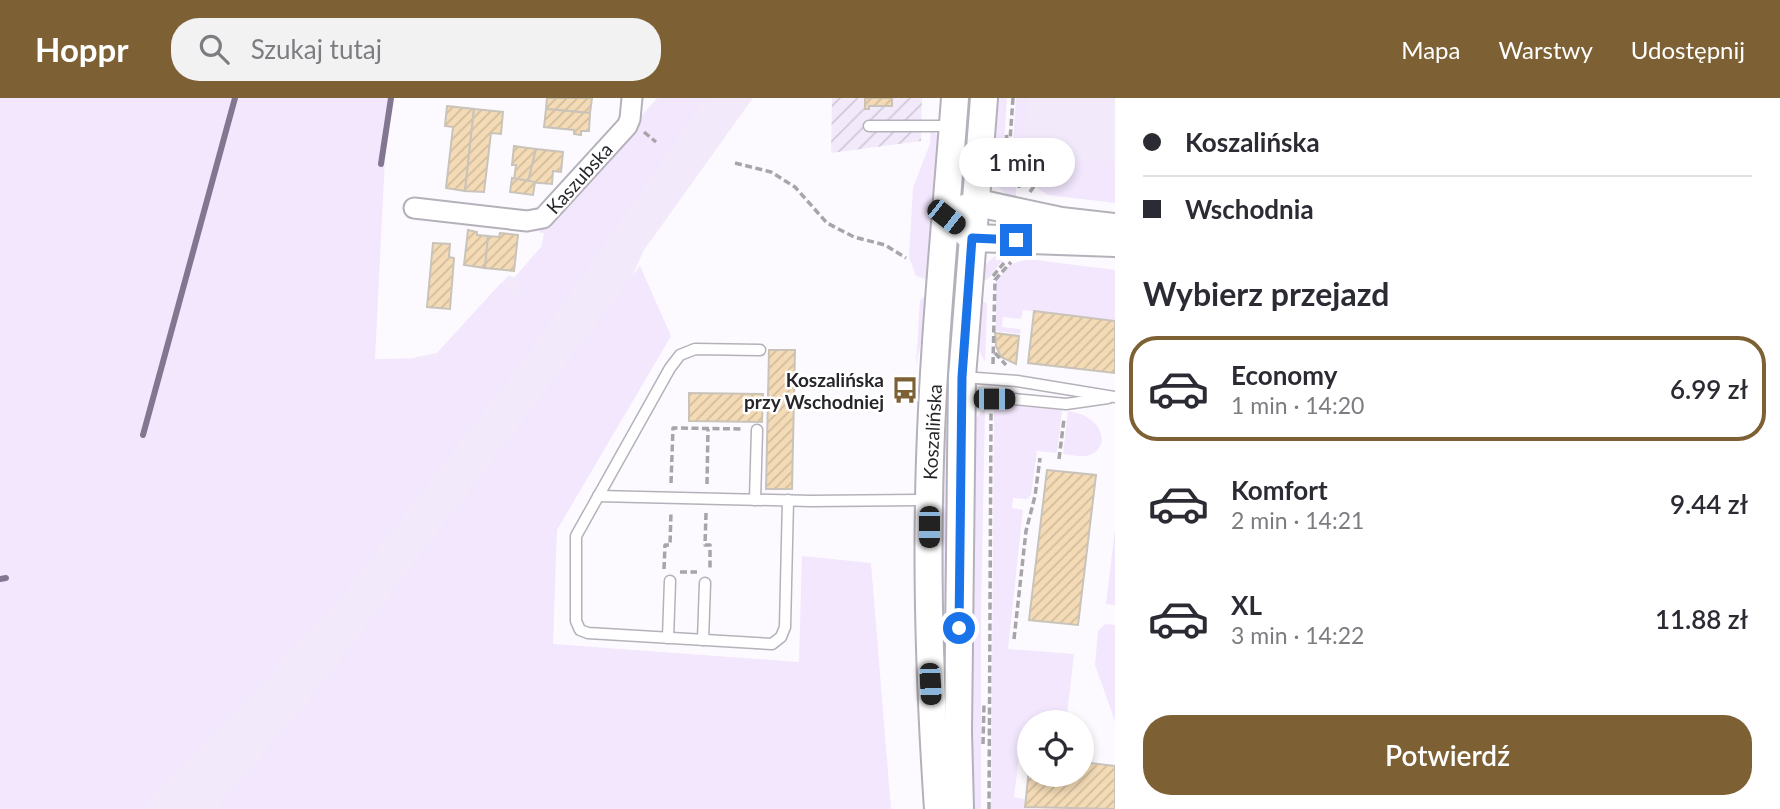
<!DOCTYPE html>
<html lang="pl">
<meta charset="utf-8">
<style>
body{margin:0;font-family:Lato,sans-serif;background:#f2f2f3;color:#2b2b33;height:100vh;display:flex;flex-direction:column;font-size:26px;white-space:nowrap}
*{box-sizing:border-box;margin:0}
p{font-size:23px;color:#7c7c81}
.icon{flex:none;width:38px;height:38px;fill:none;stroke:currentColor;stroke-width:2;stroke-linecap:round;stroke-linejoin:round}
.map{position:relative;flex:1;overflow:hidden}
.panel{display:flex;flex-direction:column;background:#fff;width:665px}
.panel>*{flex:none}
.top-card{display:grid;align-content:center;height:154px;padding:0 28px;background:#fff}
.fabs{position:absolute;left:1017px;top:612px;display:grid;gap:14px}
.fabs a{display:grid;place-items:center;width:77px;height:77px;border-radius:50%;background:#fff;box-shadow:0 4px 10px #0003;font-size:35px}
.end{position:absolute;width:32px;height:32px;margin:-16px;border:9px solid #1a73e8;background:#fff;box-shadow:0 0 0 4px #fff}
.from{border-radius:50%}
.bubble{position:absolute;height:49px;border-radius:24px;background:#fff;box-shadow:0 4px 10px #0003;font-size:23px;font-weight:600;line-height:49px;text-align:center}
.car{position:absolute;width:21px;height:42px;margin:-21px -10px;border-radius:9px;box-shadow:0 0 5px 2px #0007;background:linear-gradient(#222 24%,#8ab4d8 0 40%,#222 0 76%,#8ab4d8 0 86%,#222 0)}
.top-card b{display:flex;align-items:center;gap:24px;height:66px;font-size:26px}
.top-card b+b{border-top:2px solid #e1e1e2}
.top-card i{width:18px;height:18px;background:#2b2b33}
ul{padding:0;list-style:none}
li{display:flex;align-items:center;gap:21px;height:105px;margin:0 14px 10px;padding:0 14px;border:4px solid transparent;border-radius:28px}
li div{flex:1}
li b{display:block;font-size:26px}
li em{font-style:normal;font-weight:600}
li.on{border-color:#7d6134}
li>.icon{width:63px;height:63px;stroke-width:1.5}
h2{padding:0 28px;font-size:32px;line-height:84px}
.action{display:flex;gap:14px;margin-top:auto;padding:14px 28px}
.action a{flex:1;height:80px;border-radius:28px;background:#7d6134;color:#fff;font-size:28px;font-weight:600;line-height:80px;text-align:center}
header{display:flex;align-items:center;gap:42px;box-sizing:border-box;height:98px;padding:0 35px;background:#7d6134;color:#fff}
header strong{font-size:33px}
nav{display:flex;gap:38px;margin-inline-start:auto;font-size:24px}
.search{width:490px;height:63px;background:#f2f2f3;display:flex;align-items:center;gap:18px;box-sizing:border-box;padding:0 24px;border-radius:28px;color:#7c7c81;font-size:26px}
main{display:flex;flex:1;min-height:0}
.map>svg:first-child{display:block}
.built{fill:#f2eafb}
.industrial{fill:url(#industrial-furrows)}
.green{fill:#f2e7fd}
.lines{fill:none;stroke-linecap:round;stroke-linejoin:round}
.stream{stroke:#837691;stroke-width:6}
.building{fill:url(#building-hatch);stroke:#c9c3ba;stroke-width:2}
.lane-casing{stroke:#b5b1ba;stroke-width:13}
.street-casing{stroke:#b5b1ba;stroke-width:23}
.secondary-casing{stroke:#b5b1ba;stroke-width:30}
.path{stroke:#a7a5a9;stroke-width:3.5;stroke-dasharray:7 3.5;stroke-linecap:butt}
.lane{stroke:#fff;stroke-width:10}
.street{stroke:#fff;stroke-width:19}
.secondary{stroke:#fff;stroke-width:26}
.route{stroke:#1a73e8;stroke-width:9}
.labels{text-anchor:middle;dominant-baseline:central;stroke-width:5;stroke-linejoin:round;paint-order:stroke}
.street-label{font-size:19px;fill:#272529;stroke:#fff}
.poi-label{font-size:19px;font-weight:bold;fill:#272529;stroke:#fff;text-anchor:end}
</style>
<header>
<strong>Hoppr</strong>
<div class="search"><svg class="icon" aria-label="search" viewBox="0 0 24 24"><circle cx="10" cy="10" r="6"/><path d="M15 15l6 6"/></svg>Szukaj tutaj</div>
<nav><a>Mapa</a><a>Warstwy</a><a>Udostępnij</a></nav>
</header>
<main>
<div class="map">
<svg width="1115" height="711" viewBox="0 0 1115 711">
<defs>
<pattern id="industrial-furrows" width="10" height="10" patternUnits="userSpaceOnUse" patternTransform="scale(1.75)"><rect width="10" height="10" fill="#f2eafb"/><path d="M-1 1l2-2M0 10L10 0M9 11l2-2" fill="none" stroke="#d0c9d7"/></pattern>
<pattern id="building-hatch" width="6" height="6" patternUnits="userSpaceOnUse" patternTransform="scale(1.75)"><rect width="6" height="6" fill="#f4dbb6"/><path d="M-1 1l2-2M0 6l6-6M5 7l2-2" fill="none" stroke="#d1bc9c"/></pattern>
</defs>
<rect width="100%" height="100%" fill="#fcfafe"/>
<g class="built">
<path d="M657 0H753L644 152 602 245 237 711H47L405 270 416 259 437 255 509 177 515 180 542 148 544 135 539 134Z"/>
<path d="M1026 0H1115V67L1019 57Z"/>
</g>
<path class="industrial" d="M832 0H922L921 43 831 55Z"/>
<g class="green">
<path d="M0 0H388L375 261 437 260V255L501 185 515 199 523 193 514 180 542 148 544 135 539 134 660 0H706L527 258 337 505 143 711H0Z"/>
<path d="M995 0H1007L1004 44 1016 82V103L999 90 991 74Z"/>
<path d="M1016 0H1028L1023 48 1038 50V57L1052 58 1033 87 1026 83 1013 43Z"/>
<path d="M931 32 942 41 931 183 916 178 909 159 913 90 930 46Z"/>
<path d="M1057 59 1115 65V105L1048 97 1037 90Z"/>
<path d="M1009 153 989 180 979 186C983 167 989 158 1009 153Z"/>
<path d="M1028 161 1115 172V222L1023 212 1021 221 1003 219 1002 229 1021 231 1020 236 996 233V183L1011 166Z"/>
<path d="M640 168 671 238 557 432 553 546 799 564 802 458 871 465 891 711H216L320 588Z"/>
<path d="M930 195V203L916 267 920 202Z"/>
<path d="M978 199 987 206 985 264 976 247Z"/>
<path d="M994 306 1062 312 1057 355 1037 353 1031 397 1027 401 1013 400 1012 410 1023 412 1008 551 1074 556 1066 625H1058L1056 618 1051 615 1047 619 1049 625H1029V652L1020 651 1014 699 1024 701V710L1035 711H991Z"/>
<path d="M985 310 981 516V711H969L974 322Z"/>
<path d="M1068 313C1085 316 1102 324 1102 344 1094 363 1080 358 1063 356Z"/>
<path d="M947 339 949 340 947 632 939 564 942 340Z"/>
<path d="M1115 431V507L1106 506Z"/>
<path d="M1105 526 1115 527V623L1095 567 1098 533Z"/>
</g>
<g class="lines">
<g class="stream">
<path d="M381 66 391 0"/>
<path d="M143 337 235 0"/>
<path d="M0 481 6 480"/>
</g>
</g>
<g class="building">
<path d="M547 0H592L590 15 546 11Z"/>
<path d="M865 0H892V8H869V11H865Z"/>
<path d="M447 8 474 11 465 93 446 90 453 29 445 28Z"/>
<path d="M474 11 503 14 501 36 491 35 484 94 465 93Z"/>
<path d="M546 11 590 15 589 33H581V37L574 36V32L544 29Z"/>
<path d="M514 48 536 51 528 84 514 82 516 67H512Z"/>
<path d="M536 51 563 54 561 74 553 73 552 86 528 84Z"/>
<path d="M512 80 535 84 533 97 510 94Z"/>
<path d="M468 132 477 134V137L488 138 485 170 464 167Z"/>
<path d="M500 135 518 137 514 173 485 170 488 138 499 139Z"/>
<path d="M433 145 450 146 449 159 454 160 450 211 427 209Z"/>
<path d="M1034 213 1115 223V275L1028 265Z"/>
<path d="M995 235 1019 238 1016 266 1001 259 996 248Z"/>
<path d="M769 252H795L792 391H766Z"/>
<path d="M689 295 763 296 762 324 689 323Z"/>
<path d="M1047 372 1096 377 1078 527 1029 522Z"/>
<path d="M1051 616 1056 618V623L1054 625 1048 624 1047 619Z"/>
<path d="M1082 664 1115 668V711L1025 709 1029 671V677H1082Z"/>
</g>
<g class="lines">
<defs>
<g id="lane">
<path d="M869 28H952"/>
<path d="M760 252 695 251 680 257 670 270 576 438V523L580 532 588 535 772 546 781 539 785 529 788 402"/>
<path d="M963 279 1017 283 1115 299"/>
<path d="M962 301H1014L1066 306 1108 300"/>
<path d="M598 398 811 403 919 402"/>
<path d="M755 402 757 332"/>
<path d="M668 540 670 483"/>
<path d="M703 542 705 485"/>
</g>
<path id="street" d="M414 110 527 123 543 120 627 28 630 21 632 0"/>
<g id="secondary">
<path d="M960 112 975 106 987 107 1061 123 1115 129"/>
<path d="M958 128 972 140 1115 145"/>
<path d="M938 711C931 608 927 506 929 403 931 269 945 134 955 0"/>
<path d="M960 711 958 633 962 279 984 0"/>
</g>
</defs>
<use href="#lane" class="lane-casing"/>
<use href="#street" class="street-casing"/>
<use href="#secondary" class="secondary-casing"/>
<g class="path">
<path d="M1013 0 1010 42 1026 91"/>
<path d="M644 34 656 44"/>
<path d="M1006 37 1019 81V90"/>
<path d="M735 65 771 74 795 89 827 125 854 139 885 147 906 160"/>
<path d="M1030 94 1054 59"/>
<path d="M993 178 1004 165"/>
<path d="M995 255 1006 267"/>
<path d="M993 266 995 182 1011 164"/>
<path d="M1059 361 1064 321"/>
<path d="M671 385 673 330 743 331"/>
<path d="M707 386 708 331"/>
<path d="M706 415 705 447H710V472"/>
<path d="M664 471 665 447H670L671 414"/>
<path d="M680 474H697"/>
<path d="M1014 541 1026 433 1035 398 1040 360"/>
<path d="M983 646 984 605"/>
<path d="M989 711 991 314"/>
</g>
<use href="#lane" class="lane"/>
<use href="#street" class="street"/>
<use href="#secondary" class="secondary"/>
</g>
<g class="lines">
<path class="route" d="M959 530 962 279 972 140 1016 142"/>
</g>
<defs>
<symbol id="bus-bare" viewBox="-9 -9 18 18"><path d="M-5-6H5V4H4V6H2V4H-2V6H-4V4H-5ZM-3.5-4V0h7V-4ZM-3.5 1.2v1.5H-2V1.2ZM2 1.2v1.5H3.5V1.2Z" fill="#7d6134" stroke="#fff" stroke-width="2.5" paint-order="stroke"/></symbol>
</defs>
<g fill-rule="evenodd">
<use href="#bus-bare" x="886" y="273" width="38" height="38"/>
</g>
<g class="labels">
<g class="street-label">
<text transform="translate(579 80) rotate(-48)">Kaszubska</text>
<text transform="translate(932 334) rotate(-87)">Koszalińska</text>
</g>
<g class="poi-label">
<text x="884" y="281">Koszalińska<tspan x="884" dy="22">przy Wschodniej</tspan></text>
</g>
</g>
</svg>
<div class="fabs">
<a><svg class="icon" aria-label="locate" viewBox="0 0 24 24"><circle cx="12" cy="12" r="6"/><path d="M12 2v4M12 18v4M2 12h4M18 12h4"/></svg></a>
</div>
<i class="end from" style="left:959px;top:530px"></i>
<i class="end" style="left:1016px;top:142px"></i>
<div class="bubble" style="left:959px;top:40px;width:116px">1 min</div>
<i class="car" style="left:946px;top:119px;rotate:128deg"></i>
<i class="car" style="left:994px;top:301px;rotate:90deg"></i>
<i class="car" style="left:929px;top:429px;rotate:180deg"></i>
<i class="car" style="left:930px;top:586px;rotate:177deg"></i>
</div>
<section class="panel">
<div class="top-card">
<b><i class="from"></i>Koszalińska</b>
<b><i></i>Wschodnia</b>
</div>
<h2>Wybierz przejazd</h2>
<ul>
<li class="on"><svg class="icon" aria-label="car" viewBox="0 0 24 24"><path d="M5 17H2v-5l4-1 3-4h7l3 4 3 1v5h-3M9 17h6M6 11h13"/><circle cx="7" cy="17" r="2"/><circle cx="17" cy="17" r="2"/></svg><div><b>Economy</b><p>1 min · 14:20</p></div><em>6.99 zł</em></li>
<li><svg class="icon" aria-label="car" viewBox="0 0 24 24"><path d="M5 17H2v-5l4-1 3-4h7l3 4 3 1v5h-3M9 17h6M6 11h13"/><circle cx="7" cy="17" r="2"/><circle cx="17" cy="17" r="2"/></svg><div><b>Komfort</b><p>2 min · 14:21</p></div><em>9.44 zł</em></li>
<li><svg class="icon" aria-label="car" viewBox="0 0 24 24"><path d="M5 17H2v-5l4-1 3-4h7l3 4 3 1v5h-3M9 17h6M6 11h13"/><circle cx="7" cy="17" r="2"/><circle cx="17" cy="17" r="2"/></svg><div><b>XL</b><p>3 min · 14:22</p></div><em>11.88 zł</em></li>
</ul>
<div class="action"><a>Potwierdź</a></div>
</section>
</main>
